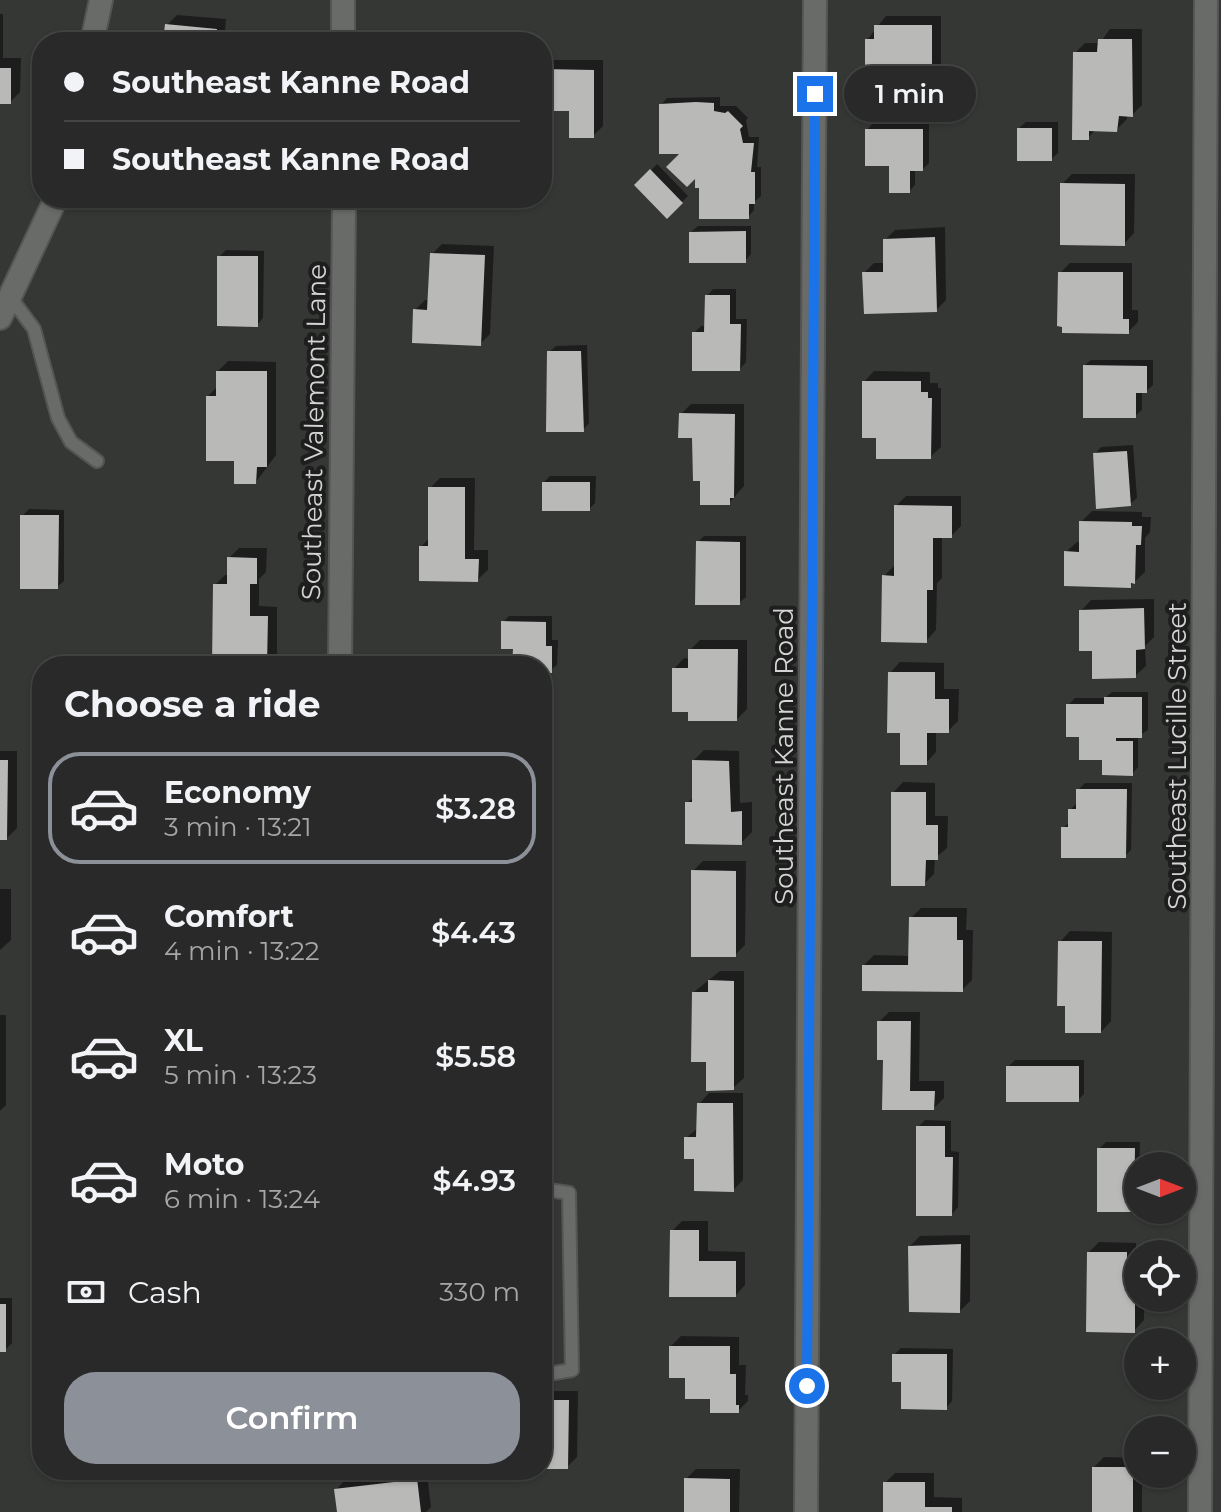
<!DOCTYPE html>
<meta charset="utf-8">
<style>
body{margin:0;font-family:Montserrat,sans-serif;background:#303130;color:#f1f3f6;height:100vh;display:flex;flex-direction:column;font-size:30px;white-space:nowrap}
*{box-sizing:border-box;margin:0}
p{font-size:26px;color:#a5a6a8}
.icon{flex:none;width:44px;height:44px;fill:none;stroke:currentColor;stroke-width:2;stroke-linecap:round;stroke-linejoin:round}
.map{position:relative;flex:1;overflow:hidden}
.details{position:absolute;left:32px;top:656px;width:520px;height:824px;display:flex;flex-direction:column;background:#282928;border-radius:32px;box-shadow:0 2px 6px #0004,0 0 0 2px #444545}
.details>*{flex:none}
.banner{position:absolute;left:32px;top:32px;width:520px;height:176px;border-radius:32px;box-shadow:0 2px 6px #0004,0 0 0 2px #444545;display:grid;align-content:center;height:176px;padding:0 32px;background:#282928}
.needle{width:52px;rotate:90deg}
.tools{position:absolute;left:1124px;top:1152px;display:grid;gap:16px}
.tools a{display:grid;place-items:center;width:72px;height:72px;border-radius:50%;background:#282928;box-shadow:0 2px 6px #0004,0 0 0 2px #444545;font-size:40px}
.end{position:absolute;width:36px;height:36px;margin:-18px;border:10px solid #1a73e8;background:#fff;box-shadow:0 0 0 4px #fff}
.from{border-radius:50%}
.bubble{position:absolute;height:56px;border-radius:28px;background:#282928;box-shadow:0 2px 6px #0004,0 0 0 2px #444545;font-size:26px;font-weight:600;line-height:56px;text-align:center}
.banner b{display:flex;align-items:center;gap:28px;height:76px;font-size:30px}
.banner b+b{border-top:2px solid #444545}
.banner i{width:20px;height:20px;background:#f1f3f6}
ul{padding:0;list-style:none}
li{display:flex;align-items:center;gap:24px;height:112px;margin:0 16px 12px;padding:0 16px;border:4px solid transparent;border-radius:32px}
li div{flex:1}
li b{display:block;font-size:30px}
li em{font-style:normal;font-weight:600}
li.selected{border-color:#8c9099}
li>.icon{width:72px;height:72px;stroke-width:1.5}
h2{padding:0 32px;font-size:36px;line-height:96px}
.pay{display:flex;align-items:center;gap:20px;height:88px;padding:0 32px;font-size:30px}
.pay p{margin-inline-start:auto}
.cta{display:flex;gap:16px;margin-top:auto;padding:16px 32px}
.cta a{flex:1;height:92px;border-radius:32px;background:#8c9099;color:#fff;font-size:32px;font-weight:600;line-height:92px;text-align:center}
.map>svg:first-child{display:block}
.shadow{fill:#0007}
.building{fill:#b9bab7}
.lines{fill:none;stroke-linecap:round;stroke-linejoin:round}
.service-casing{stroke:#545554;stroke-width:16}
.minor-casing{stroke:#545554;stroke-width:26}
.service{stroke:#696b69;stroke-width:12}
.minor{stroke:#696b69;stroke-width:22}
.route{stroke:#1a73e8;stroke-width:10}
.labels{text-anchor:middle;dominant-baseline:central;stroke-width:8;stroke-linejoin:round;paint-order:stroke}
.street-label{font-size:26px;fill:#d3d4d3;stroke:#1d1e1d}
</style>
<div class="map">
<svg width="1221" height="1512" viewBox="0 0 1221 1512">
<rect width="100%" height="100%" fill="#353735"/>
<g class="shadow">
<path d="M0 14H3V58H21L20 92 10 102H0Z"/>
<path d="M177 15 226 19 224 42H165L167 25Z"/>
<path d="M886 16H941V74L931 84H905L894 97 867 40Z"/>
<path d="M1110 29H1142V105L1132 115H1127V119L1116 130 1096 129 1088 138 1075 53 1085 43H1100Z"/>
<path d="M553 60H603V126L593 136 571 109H552V114L542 124V73Z"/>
<path d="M720 97V106H736L748 118 746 120 749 137H759L757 167H761V196L754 202V210L748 217 701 186 661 105 667 98Z"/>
<path d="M1026 122H1058V153L1051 159 1019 128Z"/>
<path d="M873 123 929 124V163L923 169H915V185L909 191 867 130Z"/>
<path d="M657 164 688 196 667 216 637 185Z"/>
<path d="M1072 174H1135L1134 233 1124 244 1062 184Z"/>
<path d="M698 226H751V254L745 261 691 232Z"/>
<path d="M945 227 946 300 936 310 864 273 874 263H885V240L895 230Z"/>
<path d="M442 244 494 246 490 334 480 344 415 310 425 300H430L432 254Z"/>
<path d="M226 250 264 251 263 318 257 325 219 257Z"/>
<path d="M1070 263H1132V310H1138V322L1128 332 1060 273Z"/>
<path d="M713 289H736V319H747L746 362 740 369 694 333 701 326H706L707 296Z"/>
<path d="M587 345 589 423 583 430 549 352 556 346Z"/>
<path d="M1091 360H1153V385L1146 391H1142V410L1135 416 1084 366Z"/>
<path d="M228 361 276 362V455L256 482 236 459 208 396 218 386V371Z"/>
<path d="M874 371 930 372V383H938V388H941V447L930 457 878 436 864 382Z"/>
<path d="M691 404H744V486L729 503 702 479 694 436 681 414Z"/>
<path d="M1133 445 1137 498 1130 504 1095 454 1101 447Z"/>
<path d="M550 476H596L595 503 589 509 544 482Z"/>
<path d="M440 478H475L474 550H488V570L477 580 421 547 430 537V488Z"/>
<path d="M906 496H961V526L951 536H942V578L937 583 936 630 926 641 884 576 894 566 896 506Z"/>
<path d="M29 509 64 510V581L57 587 22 516Z"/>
<path d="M1092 511 1142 512V517H1151L1150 532 1145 538V572L1130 586 1066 552 1077 542H1081V522Z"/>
<path d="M704 536H746V597L739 603 698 542Z"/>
<path d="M239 548H267L266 572 259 579V606L277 607V655L268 666H214L215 585 225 575H229V558Z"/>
<path d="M1154 599V637L1145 646 1146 666 1135 676 1094 649 1081 611 1091 600Z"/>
<path d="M509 616H552V640H558L557 665 549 671V689L542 695V666H514L515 647 503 622Z"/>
<path d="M700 640H747V709L737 719 690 710 674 669 684 658 690 659V650Z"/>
<path d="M900 662 944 663V689H959L958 721 948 731H936V752L926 763 902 731 890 673Z"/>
<path d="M1112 692H1148V730L1138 736V767L1132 774 1104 758 1081 735 1068 705 1075 698H1105Z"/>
<path d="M704 750 739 751 740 803 752 802V832L741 843 687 803 694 797V760Z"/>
<path d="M0 751H17V828L7 838H0Z"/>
<path d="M903 782 935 783V816H948L947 848 935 858 934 874 924 884 893 793Z"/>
<path d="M1085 783H1132L1131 850 1125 856 1063 828 1070 822V810L1076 804 1078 790Z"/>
<path d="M703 861H746L745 945 735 955 693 871Z"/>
<path d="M0 889H11V940L0 950Z"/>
<path d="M921 908H967L966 930H973L972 980 962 990 864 965 874 955 910 956 911 918Z"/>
<path d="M1070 931 1112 932 1111 1021 1101 1032 1067 1004 1060 942Z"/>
<path d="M720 971H744V1078L733 1088 708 1060 694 992Z"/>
<path d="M889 1012H920L919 1081H944V1098L934 1108H884L885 1058 879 1022Z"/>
<path d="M0 1015H6V1105L0 1111Z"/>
<path d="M1015 1060H1084V1094L1078 1100 1008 1067Z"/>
<path d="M709 1093H743V1180L733 1190 686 1138 698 1128 699 1104Z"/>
<path d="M925 1120 951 1121V1151L959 1152 958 1207 952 1214 918 1127Z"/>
<path d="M1106 1142H1140L1138 1206 1133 1210 1100 1148Z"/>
<path d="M682 1221H708V1251L745 1252V1285L735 1296 671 1295 672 1231Z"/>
<path d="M970 1235V1301L960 1311 910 1246 920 1236Z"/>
<path d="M1099 1242 1136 1243 1138 1298H1144V1320L1134 1331 1089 1252Z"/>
<path d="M0 1298H12V1343L5 1350H0Z"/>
<path d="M681 1336 739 1337V1365H746L745 1395H748V1401L738 1411 712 1397 687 1376 671 1346Z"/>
<path d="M901 1348 953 1349 952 1401 946 1408 903 1380 894 1355Z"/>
<path d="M542 1391H578L577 1457 567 1467H542Z"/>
<path d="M1104 1457 1138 1458V1474H1142V1512H1094V1467Z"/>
<path d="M696 1469H740L739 1512H686V1479Z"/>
<path d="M394 1470H438L427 1474 431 1507 426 1512H339L336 1490 346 1479 395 1474Z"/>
<path d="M895 1473H934V1497L962 1498V1512H885V1483Z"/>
</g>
<g class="building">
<path d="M165 24 217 29 216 42H163Z"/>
<path d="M874 25H932V86H896L895 99H865V39H874Z"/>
<path d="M1098 39H1132L1133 117 1119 116 1117 132 1089 131V140H1072L1073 52H1097Z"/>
<rect x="0" y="68" width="11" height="36"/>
<path d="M542 69 594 70V138H569V111H542Z"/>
<path d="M696 102 714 103V111L725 113 728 111 743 126 740 129 743 143H754L751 172H755V204H749V219H699V188H695V179L687 187 666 167 679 154H659V104Z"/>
<rect x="1017" y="128" width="35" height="33"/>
<path d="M865 129H923V171H910V193H889V166H865Z"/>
<path d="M650 169 683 203 667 219 634 185Z"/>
<path d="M1060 183 1125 184V246L1060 245Z"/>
<path d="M746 231V263H689V232Z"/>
<path d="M935 237 937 312 864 314 862 272H883V239Z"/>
<path d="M430 253 485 255 481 346 412 343 413 309 427 310Z"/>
<path d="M217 256H258V327L217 326Z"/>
<path d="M1058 272H1123V319H1129V334L1062 333V327L1057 326Z"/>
<path d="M705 295H730V324H741L740 371H692V332H704Z"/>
<path d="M547 351H581L584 432H546Z"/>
<path d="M1083 365 1147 366V393H1136V418H1083Z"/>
<path d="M216 371H267V467H257L256 484H234V461H206V396H216Z"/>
<path d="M862 381H921V392H928V398H932L931 459H876V438H862Z"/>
<path d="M679 413 735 414 734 498H730V505H700V481H693L692 438H678Z"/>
<path d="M1127 451 1131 506 1096 509 1093 453Z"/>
<rect x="542" y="482" width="48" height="29"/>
<path d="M428 487H465V559H479L478 582 419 581V546H428Z"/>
<path d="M894 505 952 506V538H933V590H927V643L881 642 882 575 894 576Z"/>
<path d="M20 515H59L58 589H20Z"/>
<path d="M1079 521 1132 522V526H1142L1141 545H1136L1135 584 1131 583V588L1064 586V551L1079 552Z"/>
<path d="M696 541 740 542V605H695Z"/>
<path d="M227 557 257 558V584H250V616H268L267 666H212L213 584H227Z"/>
<path d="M1144 608 1145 649 1136 650V678L1092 679V651H1079V610Z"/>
<path d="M501 621 546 622V646H552V673H542V666H512L513 649H501Z"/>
<path d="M688 649H738L737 721H688V712H672V668H688Z"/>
<path d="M888 672H935V699H949V733H927V765H900V733H887Z"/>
<path d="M1104 697H1142V738H1116V741H1133V776L1102 775V760H1079V737H1066V704H1104Z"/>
<path d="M0 760H8L7 840H0Z"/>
<path d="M692 760 729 761 731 812 742 811V845L685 844V802H692Z"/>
<path d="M1076 789H1127L1126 858H1061V827H1068V809H1076Z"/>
<path d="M891 792H926V825H938V860H926L925 886H891Z"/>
<path d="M691 870 736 871V957H691Z"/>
<path d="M909 917H957V940H963V992L862 991V965H908Z"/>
<path d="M1058 941H1102L1101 1033H1065V1006H1057Z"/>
<path d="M708 980 734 981V1090L706 1091V1062H691L692 992H708Z"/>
<path d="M877 1021H911L910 1091H935L934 1110H882L883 1060H877Z"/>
<rect x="1006" y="1066" width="73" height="36"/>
<path d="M697 1103H733L734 1192 694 1191V1159H684V1137H696Z"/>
<path d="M916 1126H945V1157H953L952 1216H916Z"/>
<path d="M1097 1148H1135L1134 1212H1097Z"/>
<path d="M670 1230H699V1261H736V1297H669Z"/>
<path d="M961 1244 960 1313 909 1312 908 1246Z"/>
<path d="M1087 1252H1127V1279H1135V1333L1086 1332Z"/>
<rect x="0" y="1304" width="6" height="48"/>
<path d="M669 1346H730V1374H736V1405H739V1413H710V1399H685V1378H669Z"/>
<path d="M892 1354H947V1410L901 1409V1382H892Z"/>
<path d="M542 1400H569L568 1469H542Z"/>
<rect x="1092" y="1467" width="41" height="45"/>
<path d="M392 1470H434L435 1476 417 1478 421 1512H337L334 1489 394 1482Z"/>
<path d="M684 1478 730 1479V1512H684Z"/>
<path d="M883 1482H925V1507H952V1512H883Z"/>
</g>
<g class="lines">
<defs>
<g id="service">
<path d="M11 298 34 329 58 418 71 442 97 461"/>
<path d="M542 1189 569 1193 572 1370 542 1375"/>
</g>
<g id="minor">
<path d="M343 0V42"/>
<path d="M92 42 101 0"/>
<path d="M0 318 56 198"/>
<path d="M340 666 344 198"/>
<path d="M806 1512 815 0"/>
<path d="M1200 1512 1206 0"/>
</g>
</defs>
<use href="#service" class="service-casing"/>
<use href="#minor" class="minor-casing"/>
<use href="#service" class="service"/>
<use href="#minor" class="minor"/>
</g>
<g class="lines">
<path class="route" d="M807 1386 815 94"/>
</g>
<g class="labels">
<g class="street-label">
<text transform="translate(314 432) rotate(-89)">Southeast Valemont Lane</text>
<text transform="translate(784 756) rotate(-90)">Southeast Kanne Road</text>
<text transform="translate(1177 756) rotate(-90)">Southeast Lucille Street</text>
</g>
</g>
</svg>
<div class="tools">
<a><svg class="needle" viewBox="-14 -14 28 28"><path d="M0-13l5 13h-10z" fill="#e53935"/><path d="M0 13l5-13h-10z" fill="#a5a6a8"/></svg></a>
<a><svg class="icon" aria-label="locate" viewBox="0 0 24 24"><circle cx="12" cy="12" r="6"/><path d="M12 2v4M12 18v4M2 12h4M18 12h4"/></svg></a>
<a>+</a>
<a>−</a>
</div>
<i class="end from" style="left:807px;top:1386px"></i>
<i class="end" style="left:815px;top:94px"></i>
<div class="bubble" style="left:844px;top:66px;width:132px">1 min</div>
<div class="banner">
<b><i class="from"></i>Southeast Kanne Road</b>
<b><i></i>Southeast Kanne Road</b>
</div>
<section class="details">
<h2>Choose a ride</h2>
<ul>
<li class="selected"><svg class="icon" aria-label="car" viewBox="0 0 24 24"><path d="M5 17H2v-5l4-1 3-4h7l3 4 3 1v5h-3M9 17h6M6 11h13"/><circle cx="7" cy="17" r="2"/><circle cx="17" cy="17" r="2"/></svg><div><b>Economy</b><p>3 min · 13:21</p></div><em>$3.28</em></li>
<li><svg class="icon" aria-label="car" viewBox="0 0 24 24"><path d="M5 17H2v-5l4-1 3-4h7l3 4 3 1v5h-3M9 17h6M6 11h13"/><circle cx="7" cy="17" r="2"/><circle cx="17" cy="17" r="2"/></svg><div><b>Comfort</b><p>4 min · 13:22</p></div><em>$4.43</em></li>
<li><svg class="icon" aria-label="car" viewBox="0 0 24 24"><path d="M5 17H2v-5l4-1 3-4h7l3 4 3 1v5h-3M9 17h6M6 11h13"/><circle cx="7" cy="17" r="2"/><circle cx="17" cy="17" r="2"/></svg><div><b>XL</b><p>5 min · 13:23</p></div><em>$5.58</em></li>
<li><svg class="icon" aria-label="car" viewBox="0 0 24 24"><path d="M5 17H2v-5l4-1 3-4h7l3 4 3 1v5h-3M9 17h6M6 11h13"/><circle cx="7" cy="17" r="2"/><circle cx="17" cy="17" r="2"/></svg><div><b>Moto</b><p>6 min · 13:24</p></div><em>$4.93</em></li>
</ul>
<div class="pay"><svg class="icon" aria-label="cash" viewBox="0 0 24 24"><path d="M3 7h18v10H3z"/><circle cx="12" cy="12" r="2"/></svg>Cash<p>330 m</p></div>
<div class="cta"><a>Confirm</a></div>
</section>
</div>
